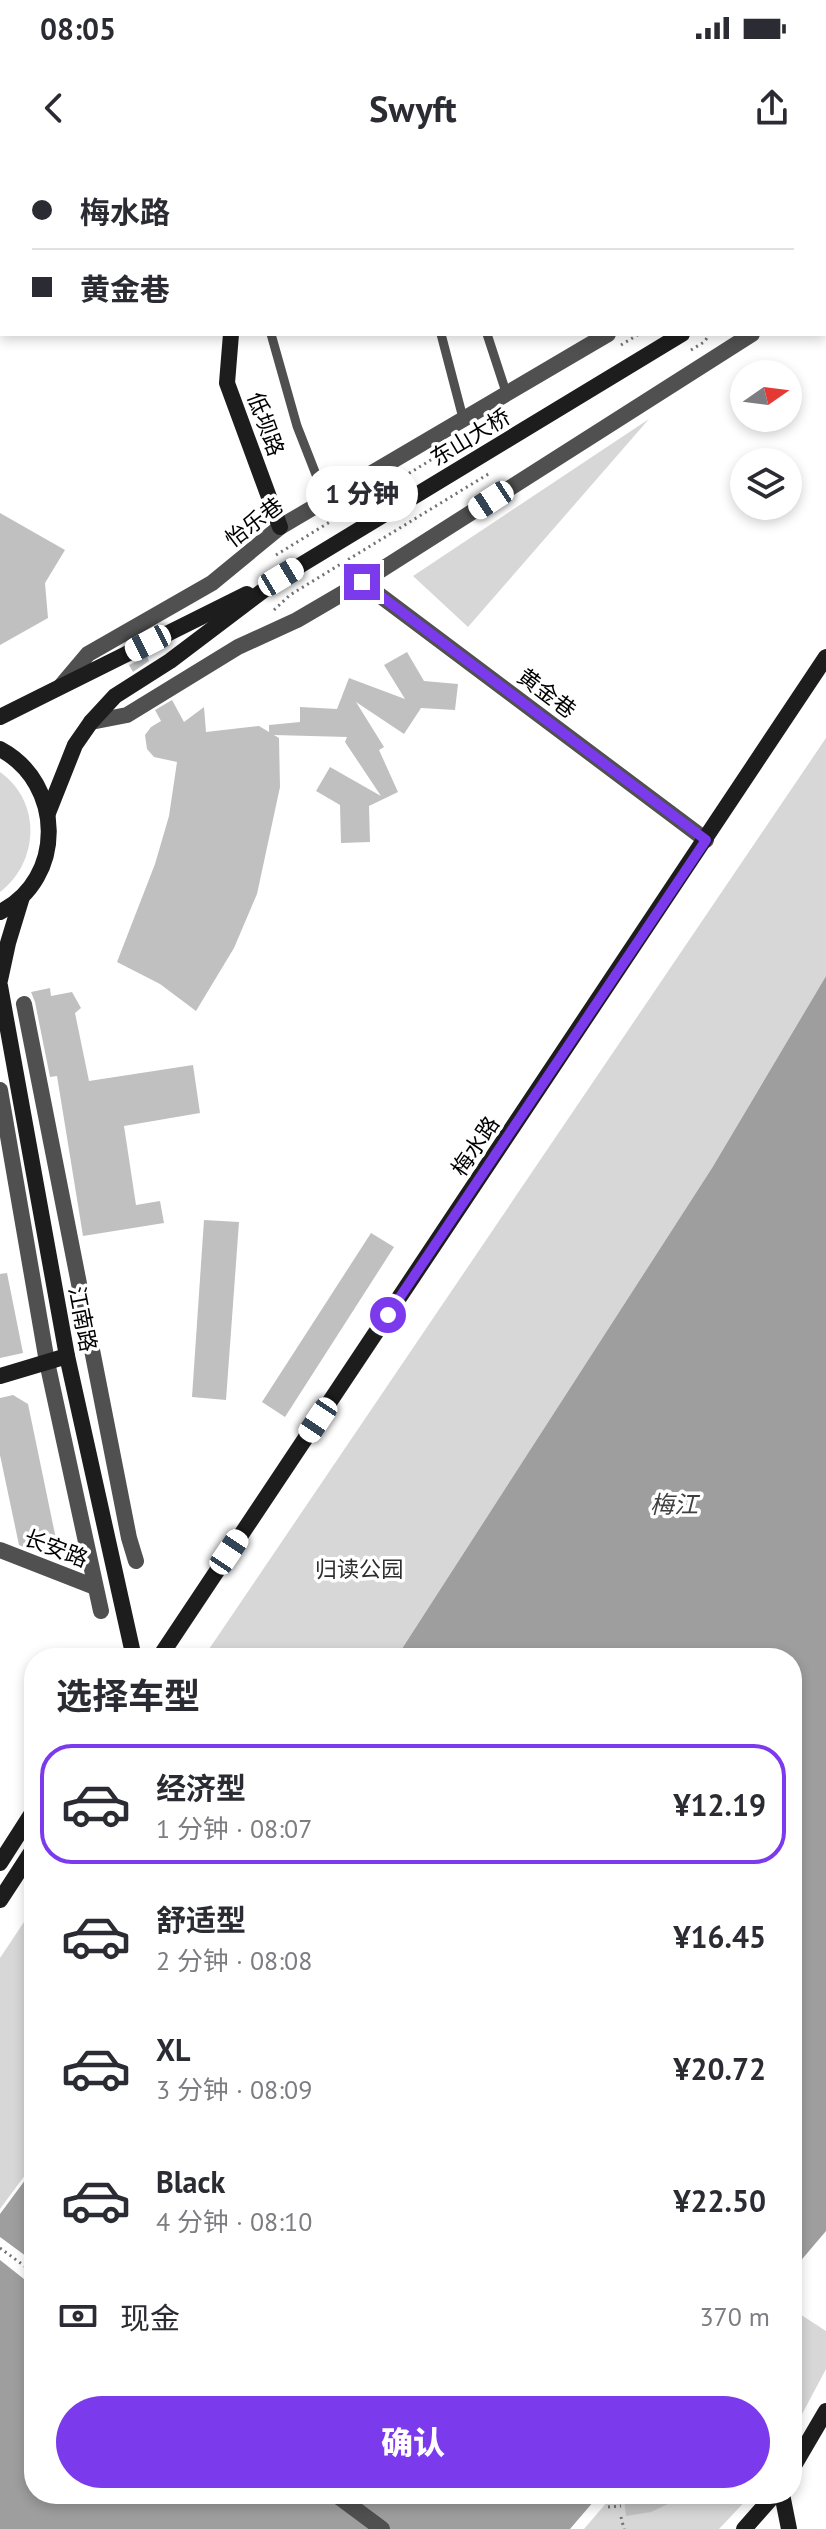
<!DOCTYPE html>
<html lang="zh">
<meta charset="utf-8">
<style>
body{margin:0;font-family:"PT Sans","Noto Sans SC",sans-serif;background:#f2f2f3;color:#2b2b33;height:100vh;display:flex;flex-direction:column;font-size:30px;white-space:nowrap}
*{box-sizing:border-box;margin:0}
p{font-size:26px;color:#7c7c81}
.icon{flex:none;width:44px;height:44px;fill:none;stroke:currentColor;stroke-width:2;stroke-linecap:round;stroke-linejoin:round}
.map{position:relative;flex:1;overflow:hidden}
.panel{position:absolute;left:24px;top:1488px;width:778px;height:856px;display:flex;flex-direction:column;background:#fff;border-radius:32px;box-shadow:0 4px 12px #0003}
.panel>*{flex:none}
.top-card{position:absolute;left:0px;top:0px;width:826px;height:176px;box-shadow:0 4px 12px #0003;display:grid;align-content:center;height:176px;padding:0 32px;background:#fff}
.needle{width:52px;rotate:76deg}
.fabs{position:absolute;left:730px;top:200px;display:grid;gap:16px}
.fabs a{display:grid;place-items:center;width:72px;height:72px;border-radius:50%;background:#fff;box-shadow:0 4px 12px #0003;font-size:40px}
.end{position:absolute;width:36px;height:36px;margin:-18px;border:10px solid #7c3aed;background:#fff;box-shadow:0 0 0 4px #fff}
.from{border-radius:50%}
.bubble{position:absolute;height:56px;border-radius:28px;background:#fff;box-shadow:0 4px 12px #0003;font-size:26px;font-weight:800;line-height:56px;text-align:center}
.car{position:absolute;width:24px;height:48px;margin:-24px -12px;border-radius:10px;box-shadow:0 0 6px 2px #0007;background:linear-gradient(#fff 24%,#345 0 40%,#fff 0 76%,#345 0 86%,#fff 0)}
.top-card b{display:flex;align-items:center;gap:28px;height:76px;font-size:30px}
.top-card b+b{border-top:2px solid #e1e1e2}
.top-card i{width:20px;height:20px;background:#2b2b33}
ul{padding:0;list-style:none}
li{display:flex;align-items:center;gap:24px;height:120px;margin:0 16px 12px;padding:0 16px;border:4px solid transparent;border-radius:32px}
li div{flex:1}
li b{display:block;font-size:30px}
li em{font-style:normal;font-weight:800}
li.current{border-color:#7c3aed}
li>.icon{width:72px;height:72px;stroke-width:1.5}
h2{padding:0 32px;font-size:36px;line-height:96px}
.pay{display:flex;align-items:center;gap:20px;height:88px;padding:0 32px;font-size:30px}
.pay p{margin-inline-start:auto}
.primary-button{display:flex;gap:16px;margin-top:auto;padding:16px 32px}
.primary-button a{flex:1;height:92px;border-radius:48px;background:#7c3aed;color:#fff;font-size:32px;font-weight:800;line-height:92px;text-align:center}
.status{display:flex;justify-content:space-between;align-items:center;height:56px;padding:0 40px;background:#fff;direction:ltr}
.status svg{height:22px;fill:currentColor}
header{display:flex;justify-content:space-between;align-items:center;height:104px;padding:0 32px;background:#fff;font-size:36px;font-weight:800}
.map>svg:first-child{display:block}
.green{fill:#d7d7d7}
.water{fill:#9e9e9e}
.pier{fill:#fff}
.building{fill:#c0c0c0}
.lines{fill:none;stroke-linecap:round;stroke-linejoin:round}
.path{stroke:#727272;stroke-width:3;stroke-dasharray:2 4;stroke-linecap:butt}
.lane{stroke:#505050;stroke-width:9}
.street{stroke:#505050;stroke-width:16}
.secondary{stroke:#1d1d1d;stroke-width:16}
.route{stroke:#7c3aed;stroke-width:10}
.labels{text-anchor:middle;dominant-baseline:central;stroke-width:7;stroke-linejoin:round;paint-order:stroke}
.street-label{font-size:22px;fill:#000;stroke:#fff}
.park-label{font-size:22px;fill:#2e2e2e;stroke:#fff}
.water-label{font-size:24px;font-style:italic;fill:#3f3f3f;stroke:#fff}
</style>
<div class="status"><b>08:05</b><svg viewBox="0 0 49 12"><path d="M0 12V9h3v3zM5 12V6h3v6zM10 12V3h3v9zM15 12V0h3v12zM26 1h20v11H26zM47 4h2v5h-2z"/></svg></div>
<header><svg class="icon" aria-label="back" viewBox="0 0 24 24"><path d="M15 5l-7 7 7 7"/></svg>Swyft<svg class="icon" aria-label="share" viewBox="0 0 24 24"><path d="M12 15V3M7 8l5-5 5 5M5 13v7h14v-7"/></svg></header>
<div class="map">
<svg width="826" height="2369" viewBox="0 0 826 2369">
<rect width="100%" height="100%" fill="#fff"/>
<g class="green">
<path d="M649 259 468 467 413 416Z"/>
<path d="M826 578V816L712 1008 396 1498H203Z"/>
<path d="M0 612C42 642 39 702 0 732Z"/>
<path d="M34 1747V2003L0 2049V1798Z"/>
<path d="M792 2149 826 2171V2209L792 2273Z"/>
<path d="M614 2334H752L719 2369H584Z"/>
</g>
<g class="water">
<path d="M826 816V2071L792 2111V1498H396L712 1008Z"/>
<path d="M34 2008V2334H600L570 2369H0V2054Z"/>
</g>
<path class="pier" d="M0 2077 34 2102V2127L0 2100Z"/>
<g class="building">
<path d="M0 353 65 390 45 423 48 458 0 485Z"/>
<path d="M407 492 424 521 458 524 455 550 421 548 404 574 356 542 384 587 379 590 398 632 369 646 370 682 341 683 340 645 316 631 330 607 381 636 345 582 347 577 274 575 279 578 280 627 257 734 234 788 196 851 160 824 117 802 155 704 169 656 177 602 154 597 147 589 145 575 151 567 161 561 155 550 172 540 184 562 204 547 206 572 259 566 269 572V565L300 562V547L337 549 349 518 405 539 384 505Z"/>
<path d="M147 496 149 501 133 512 129 505Z"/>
<path d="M50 828 51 836 72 832 81 848 75 853 89 921 193 905 200 953 124 966 136 1045 160 1041 164 1063 83 1076 57 916 50 917 35 842 31 832Z"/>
<path d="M204 1060 239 1062 226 1240 192 1237Z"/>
<path d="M371 1073 394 1087 285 1257 262 1242Z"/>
<path d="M7 1113 23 1193 0 1198V1114Z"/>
<path d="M13 1235 28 1244 57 1384 29 1389 19 1385 0 1295V1238Z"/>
<path d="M640 2334H689L651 2352 626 2356 624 2338Z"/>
</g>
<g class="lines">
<g class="path">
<path d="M621 185 639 174"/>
<path d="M691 190 704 182 710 174"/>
<path d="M276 395 447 290"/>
<path d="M274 450 290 435 490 313"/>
<path d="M0 2088 34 2113"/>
<path d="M608 2347 621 2346"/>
<path d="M621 2357 624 2369"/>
</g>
<g class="lane">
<path d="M396 0 397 2"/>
<path d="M430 0 431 2"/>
<path d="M271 174 297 266 326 340"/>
<path d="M441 174 463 258"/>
<path d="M487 174 506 232"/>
</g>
<g class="street">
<path d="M770 2 772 0"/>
<path d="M824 151H826"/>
<path d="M362 422 706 680"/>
<path d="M61 526 88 494 212 423 280 367 608 174"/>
<path d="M91 562 127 555 238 487 297 460 362 422 752 174"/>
<path d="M24 844 129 1378 136 1401"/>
<path d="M0 930 47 1202 101 1451"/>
<path d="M0 1390 95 1427"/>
<path d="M335 2334 382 2369"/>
</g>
<g class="secondary">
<path d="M244 2V0"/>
<path d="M824 124H826"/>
<path d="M231 174 227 223 280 367"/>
<path d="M0 557 247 434"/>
<path d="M0 589C64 623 66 719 0 752"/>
<path d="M48 653 75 585 91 562 115 536 170 501 281 417 682 174"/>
<path d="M0 820 8 783 22 737"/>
<path d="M0 826 67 1196 134 1498"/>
<path d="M0 1216 67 1196"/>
<path d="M159 1498 826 497"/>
<path d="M0 1703 34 1650"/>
<path d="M0 1740 34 1688"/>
<path d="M792 2309 826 2251"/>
<path d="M782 2334 789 2369"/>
<path d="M744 2369 775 2334"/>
</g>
</g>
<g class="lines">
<path class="route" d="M362 422 706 680 388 1155"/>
</g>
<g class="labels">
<g class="street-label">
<text transform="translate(266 264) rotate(70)">低坝路</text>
<text transform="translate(470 277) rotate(-31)">东山大桥</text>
<text transform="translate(254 362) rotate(-37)">怡乐巷</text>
<text transform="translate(547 533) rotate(37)">黄金巷</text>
<text transform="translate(475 986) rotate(-56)">梅水路</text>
<text transform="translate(83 1159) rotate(79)">江南路</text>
<text transform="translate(56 1388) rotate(21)">长安路</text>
</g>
<g class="park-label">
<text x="359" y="1409">归读公园</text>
</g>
<g class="water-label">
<text x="674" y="1344">梅江</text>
</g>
</g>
</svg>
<div class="fabs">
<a><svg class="needle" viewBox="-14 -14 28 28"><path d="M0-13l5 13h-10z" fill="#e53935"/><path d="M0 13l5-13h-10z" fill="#7c7c81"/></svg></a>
<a><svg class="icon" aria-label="layers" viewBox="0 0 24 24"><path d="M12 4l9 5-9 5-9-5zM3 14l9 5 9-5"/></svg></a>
</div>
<i class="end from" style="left:388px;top:1155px"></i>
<i class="end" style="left:362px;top:422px"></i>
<div class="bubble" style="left:306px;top:306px;width:112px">1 分钟</div>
<i class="car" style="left:491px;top:340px;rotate:237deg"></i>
<i class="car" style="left:281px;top:417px;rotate:59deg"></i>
<i class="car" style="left:148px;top:483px;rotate:243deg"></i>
<i class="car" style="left:318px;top:1260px;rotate:214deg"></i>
<i class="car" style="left:229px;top:1392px;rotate:34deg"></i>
<div class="top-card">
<b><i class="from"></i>梅水路</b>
<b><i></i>黄金巷</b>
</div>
<section class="panel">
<h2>选择车型</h2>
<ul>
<li class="current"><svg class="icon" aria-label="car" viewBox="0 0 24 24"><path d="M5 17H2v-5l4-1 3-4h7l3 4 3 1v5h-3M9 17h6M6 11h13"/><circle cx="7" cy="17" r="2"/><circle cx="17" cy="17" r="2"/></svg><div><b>经济型</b><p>1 分钟 · 08:07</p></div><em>¥12.19</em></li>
<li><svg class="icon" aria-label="car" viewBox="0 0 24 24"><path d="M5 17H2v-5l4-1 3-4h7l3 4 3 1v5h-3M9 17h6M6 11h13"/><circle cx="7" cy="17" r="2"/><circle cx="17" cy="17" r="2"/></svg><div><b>舒适型</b><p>2 分钟 · 08:08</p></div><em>¥16.45</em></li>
<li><svg class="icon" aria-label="car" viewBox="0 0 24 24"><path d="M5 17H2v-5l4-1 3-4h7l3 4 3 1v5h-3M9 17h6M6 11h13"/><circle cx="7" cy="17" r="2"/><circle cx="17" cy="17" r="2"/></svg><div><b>XL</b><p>3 分钟 · 08:09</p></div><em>¥20.72</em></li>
<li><svg class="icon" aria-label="car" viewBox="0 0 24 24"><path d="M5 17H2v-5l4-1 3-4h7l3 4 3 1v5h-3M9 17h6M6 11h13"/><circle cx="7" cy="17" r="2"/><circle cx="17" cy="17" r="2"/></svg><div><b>Black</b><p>4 分钟 · 08:10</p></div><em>¥22.50</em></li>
</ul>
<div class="pay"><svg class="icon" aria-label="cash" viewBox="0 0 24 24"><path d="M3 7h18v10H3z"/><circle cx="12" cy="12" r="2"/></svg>现金<p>370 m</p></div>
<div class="primary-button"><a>确认</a></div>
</section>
</div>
